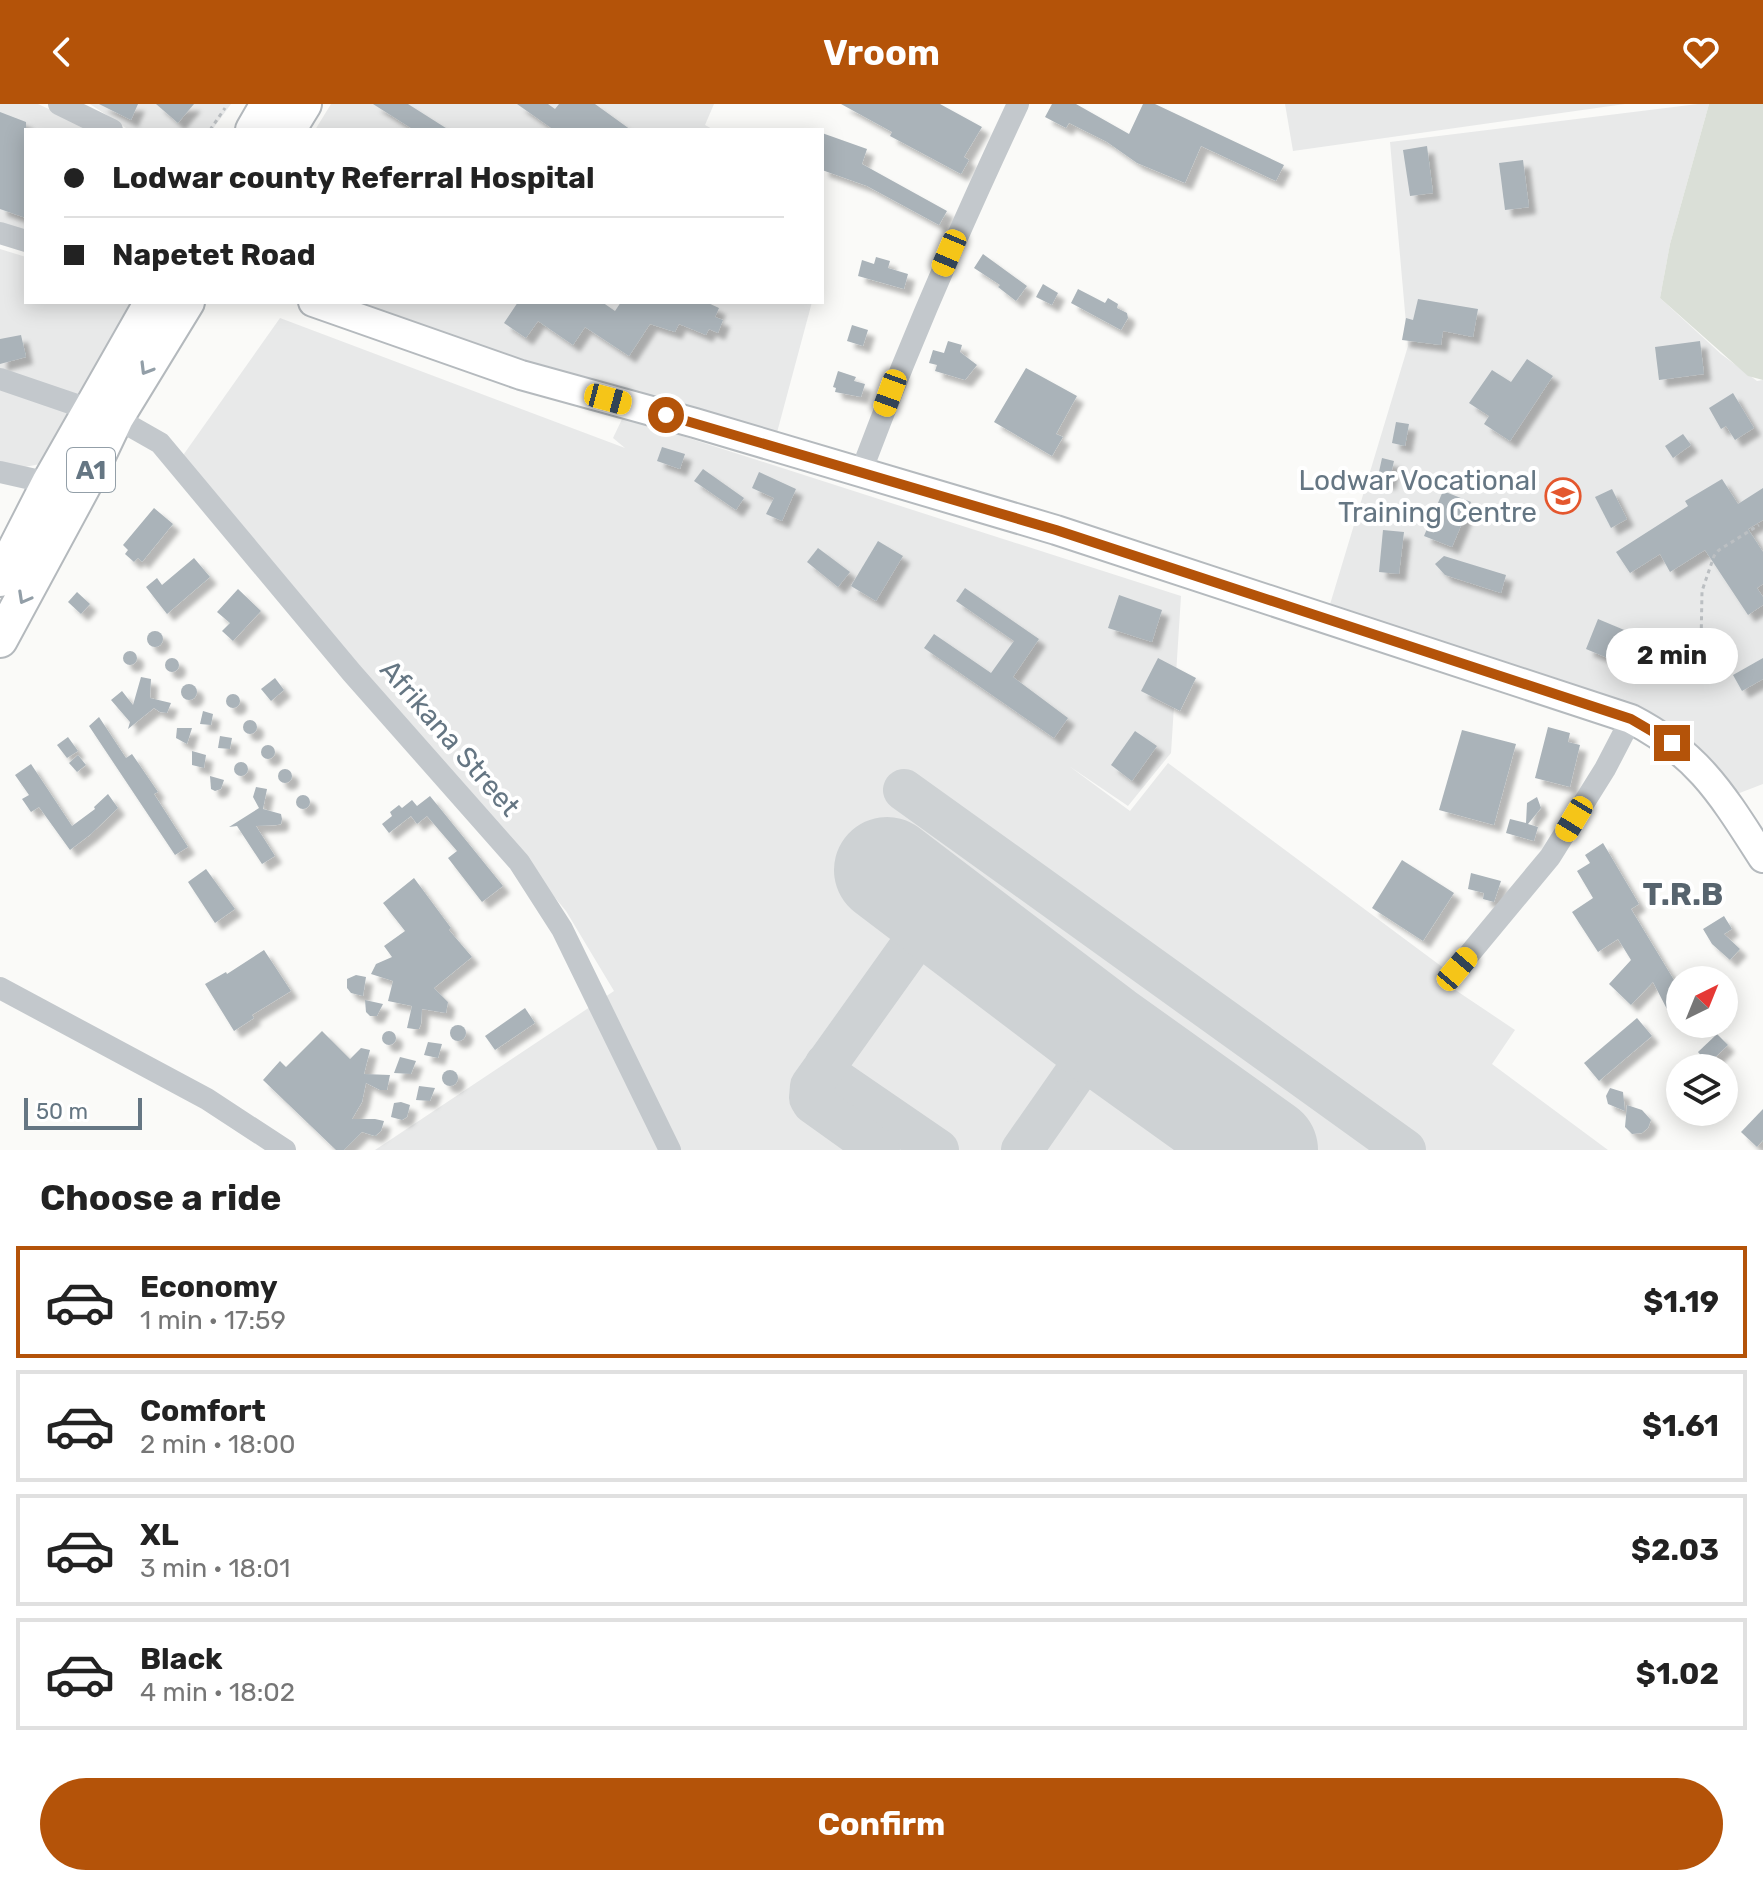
<!DOCTYPE html>
<meta charset="utf-8">
<style>
body{margin:0;font-family:Rubik,sans-serif;background:#f2f2f2;color:#222;height:100vh;display:flex;flex-direction:column;font-size:30px;white-space:nowrap}
*{box-sizing:border-box;margin:0}
p{font-size:26px;color:#767676}
.icon{flex:none;width:44px;height:44px;fill:none;stroke:currentColor;stroke-width:2;stroke-linecap:round;stroke-linejoin:round}
.map{position:relative;height:1046px;overflow:hidden}
.side{display:flex;flex-direction:column;background:#fff;flex:1}
.side>*{flex:none}
.guide{position:absolute;left:24px;top:24px;width:800px;height:176px;border-radius:0px;box-shadow:0 4px 20px #0003;display:grid;align-content:center;height:176px;padding:0 40px;background:#fff}
.needle{width:52px;rotate:43deg}
.fabs{position:absolute;left:1666px;top:862px;display:grid;gap:16px}
.fabs a{display:grid;place-items:center;width:72px;height:72px;border-radius:50%;background:#fff;box-shadow:0 4px 20px #0003;font-size:40px}
.scale{position:absolute;left:24px;bottom:20px;width:118px;box-sizing:border-box;padding-left:8px;border:4px solid #657683;border-top:0;font-size:22px;line-height:28px;white-space:nowrap;color:#657683;-webkit-text-stroke:6px #fff;paint-order:stroke}
.end{position:absolute;width:36px;height:36px;margin:-18px;border:10px solid #b45309;background:#fff;box-shadow:0 0 0 4px #fff}
.from{border-radius:50%}
.bubble{position:absolute;height:56px;border-radius:28px;background:#fff;box-shadow:0 4px 20px #0003;font-size:26px;font-weight:700;line-height:56px;text-align:center}
.car{position:absolute;width:24px;height:48px;margin:-24px -12px;border-radius:10px;box-shadow:0 0 6px 2px #0007;background:linear-gradient(#f5c518 24%,#345 0 40%,#f5c518 0 76%,#345 0 86%,#f5c518 0)}
.guide b{display:flex;align-items:center;gap:28px;height:76px;font-size:30px}
.guide b+b{border-top:2px solid #e0e0e0}
.guide i{width:20px;height:20px;background:#222}
ul{padding:0;list-style:none}
li{display:flex;align-items:center;gap:24px;height:112px;margin:0 16px 12px;padding:0 24px;border:4px solid #e0e0e0;border-radius:0px}
li div{flex:1}
li b{display:block;font-size:30px}
li em{font-style:normal;font-weight:700}
li.active{border-color:#b45309}
li>.icon{width:72px;height:72px;stroke-width:1.5}
h2{padding:0 40px;font-size:36px;line-height:96px}
.action{display:flex;gap:16px;margin-top:auto;padding:16px 40px}
.action a{flex:1;height:92px;border-radius:48px;background:#b45309;color:#fff;font-size:32px;font-weight:700;line-height:92px;text-align:center}
header{display:flex;justify-content:space-between;align-items:center;height:104px;padding:0 40px;background:#b45309;color:#fff;font-size:36px;font-weight:700}
.map>svg:first-child{display:block}
.built{fill:#e8e9e9}
.green{fill:#dadfd7}
.lines{fill:none;stroke-linecap:round;stroke-linejoin:round}
.taxiway{stroke:#ced2d4;stroke-width:42}
.runway{stroke:#ced2d4;stroke-width:106}
.building{fill:#aab3b9;filter:url(#shadow)}
.major-casing{stroke:#b5babe;stroke-width:32}
.highway-casing{stroke:#b4b9bd;stroke-width:38}
.path{stroke:#bbbfc2;stroke-width:3;stroke-dasharray:4 4;stroke-linecap:butt}
.minor{stroke:#c3c8cc;stroke-width:22}
.major{stroke:#fff;stroke-width:28}
.highway{stroke:#fff;stroke-width:34}
.oneway{stroke:#939fa8}
.route{stroke:#b45309;stroke-width:10}
.labels{text-anchor:middle;dominant-baseline:central;stroke-width:8;stroke-linejoin:round;paint-order:stroke}
.shield{fill:#fff;stroke:#939fa8;stroke-width:2}
.shield-label{font-size:26px;font-weight:bold;fill:#657683}
.poi-label{font-size:28px;fill:#657683;stroke:#fff;text-anchor:end}
.street-label{font-size:28px;fill:#657683;stroke:#fff}
.quarter-label{font-size:32px;font-weight:bold;fill:#57646e;stroke:#fff}
</style>
<header><svg class="icon" aria-label="back" viewBox="0 0 24 24"><path d="M15 5l-7 7 7 7"/></svg>Vroom<svg class="icon" aria-label="heart" viewBox="0 0 24 24"><path d="M12 20l-8-8c-3-5 5-10 8-4 3-6 11-1 8 4z"/></svg></header>
<div class="map">
<svg width="1763" height="1046" viewBox="0 0 1763 1046">
<defs>
<filter id="shadow"><feDropShadow dx="7" dy="7" stdDeviation="2" flood-color="#0004"/></filter>
</defs>
<rect width="100%" height="100%" fill="#fafaf8"/>
<g class="built">
<path d="M0 0H38L94 26H26V132L0 124Z"/>
<path d="M90 0H231L212 26H129Z"/>
<path d="M331 0H714L705 21 714 26H315Z"/>
<path d="M1285 0H1625L1293 47Z"/>
<path d="M1698 0H1709L1670 140 1660 194 1721 250 1757 277 1763 276V680L1737 690 1693 645 1328 507 1408 242 1390 38Z"/>
<path d="M0 145 26 153V198H144L49 350 40 360 25 363 0 358Z"/>
<path d="M336 198H812L775 336Z"/>
<path d="M280 214 625 344 613 334 623 313 1181 492 1171 649 1128 702 1069 662 1130 707 1168 659 1449 868 1442 877 1515 926 1492 960 1608 1046H375L614 887 566 807 469 690 179 357Z"/>
</g>
<path class="green" d="M1709 0H1763V276L1748 272 1660 194 1670 140Z"/>
<g class="lines">
<g class="taxiway">
<path d="M904 686 1405 1046"/>
<path d="M826 960 833 974 938 1046"/>
<path d="M879 1046 813 999 810 994 811 982 938 804"/>
<path d="M1022 1046 1103 930"/>
</g>
<path class="runway" d="M887 766 1103 930 1265 1046"/>
</g>
<g class="building">
<path d="M99 0H138L131 16Z"/>
<path d="M156 0H194L178 19Z"/>
<path d="M373 0H408L449 26H414Z"/>
<path d="M517 0H548L555 5 559 0H595L631 26H554Z"/>
<path d="M841 0H940L982 23 964 53 969 56 961 70 890 32 892 28Z"/>
<path d="M1052 0H1076L1129 30 1143 0H1155L1284 61 1276 77 1201 42 1185 79 1137 59 1107 38 1069 19 1066 24 1045 13Z"/>
<path d="M0 8 26 18V114L0 105Z"/>
<path d="M822 29 867 45 862 60 947 107 939 121 867 82 822 66Z"/>
<path d="M1427 42 1433 89 1410 92 1403 46Z"/>
<path d="M1523 56 1529 103 1505 106 1499 59Z"/>
<path d="M983 150 1027 182 1016 197 998 183 1000 181 974 164Z"/>
<path d="M876 153 890 157 888 164 908 170 904 185 858 172 862 156 874 160Z"/>
<path d="M1043 180 1058 189 1052 201 1036 193Z"/>
<path d="M1078 185 1105 199 1108 194 1118 200 1117 204 1127 209 1128 214 1121 226 1071 199Z"/>
<path d="M1418 195 1478 205 1473 233 1443 227 1441 241 1402 236 1406 214 1413 216Z"/>
<path d="M518 198H602L615 207 621 198H706L719 204 715 213 723 216 718 229 709 225 706 231 679 220 675 228 650 220 629 252 585 223 573 241 538 217 526 234 504 219Z"/>
<path d="M852 221 868 226 863 242 847 237Z"/>
<path d="M21 231 26 253 0 260V235Z"/>
<path d="M948 237 962 241 960 248 977 261 965 276 935 267 937 261 929 259 933 246 944 249Z"/>
<path d="M1700 237 1704 270 1659 276 1655 243Z"/>
<path d="M1527 255 1553 272 1510 337 1484 320 1489 312 1469 299 1492 266 1511 278Z"/>
<path d="M1026 264 1077 292 1056 330 1063 333 1052 352 994 318Z"/>
<path d="M838 267 856 273 854 277 865 280 861 293 835 288 836 284 833 283Z"/>
<path d="M1733 289 1754 324 1735 336 1726 322 1721 325 1709 304Z"/>
<path d="M1396 318 1409 320 1405 342 1392 339Z"/>
<path d="M1683 330 1691 341 1673 354 1665 342Z"/>
<path d="M662 343 685 350 680 365 657 357Z"/>
<path d="M1382 354 1394 357 1389 379 1377 377Z"/>
<path d="M703 365 744 394 736 406 694 377Z"/>
<path d="M759 368 796 385 782 417 766 410 774 394 752 384Z"/>
<path d="M1722 375 1738 400 1763 384V416L1748 425 1763 448V480L1757 484 1763 493V501L1748 511 1705 446 1670 468 1660 450 1630 469 1616 448 1688 402 1685 397Z"/>
<path d="M1612 385 1627 415 1611 424 1595 393Z"/>
<path d="M1443 387 1471 398 1452 443 1424 432Z"/>
<path d="M154 404 173 420 142 458 138 454 134 458 125 450 128 446 123 441Z"/>
<path d="M1383 426 1404 428 1399 470 1379 468Z"/>
<path d="M878 437 903 452 876 497 851 482Z"/>
<path d="M818 444 850 468 838 483 807 458Z"/>
<path d="M1444 452 1506 471 1501 489 1445 471 1435 460Z"/>
<path d="M194 454 210 473 167 510 146 483 157 474 162 481Z"/>
<path d="M965 484 1039 535 1013 573 1068 614 1054 634 924 544 934 530 991 569 1014 537 956 497Z"/>
<path d="M238 485 261 507 233 537 222 527 230 519 217 508Z"/>
<path d="M77 488 90 500 81 510 68 498Z"/>
<path d="M1119 491 1162 506 1152 538 1108 524Z"/>
<path d="M1598 515 1641 533 1629 563 1586 545Z"/>
<circle cx="155" cy="535" r="8"/>
<circle cx="130" cy="554" r="7"/>
<path d="M1158 554 1196 574 1180 607 1141 587Z"/>
<path d="M1763 554V575L1742 587 1733 571Z"/>
<circle cx="172" cy="561" r="7"/>
<path d="M141 573 151 575 150 594 171 599 167 609 160 608 154 604 128 625 130 618 111 596 122 587 133 601Z"/>
<path d="M275 574 284 586 271 597 261 585Z"/>
<circle cx="189" cy="588" r="8"/>
<circle cx="233" cy="597" r="7"/>
<path d="M203 607 213 610 211 621 200 620Z"/>
<path d="M99 613 126 654 132 650 158 688 154 690 188 743 175 751 89 622Z"/>
<circle cx="250" cy="623" r="7"/>
<path d="M1548 623 1570 629 1568 638 1580 641 1570 683 1535 674Z"/>
<path d="M177 624H192L187 640 176 634Z"/>
<path d="M1462 626 1516 640 1494 721 1439 706Z"/>
<path d="M1135 627 1157 642 1132 677 1111 661Z"/>
<path d="M220 632 232 634 230 645 218 644Z"/>
<path d="M68 633 78 647 67 654 57 641Z"/>
<circle cx="268" cy="648" r="7"/>
<path d="M192 647 206 651 204 664 192 661Z"/>
<path d="M78 651 86 661 77 668 69 659Z"/>
<circle cx="241" cy="665" r="7"/>
<path d="M31 660 72 722 95 705 94 703 108 690 118 704 91 730 70 746 39 703 31 708 22 695 29 691 15 671Z"/>
<circle cx="285" cy="672" r="7"/>
<path d="M210 672 224 676 221 685 215 687 211 685Z"/>
<path d="M256 683 267 685 263 705 281 710 282 715 281 720 277 721 256 722 275 752 262 760 237 722 229 723 259 704 253 693Z"/>
<circle cx="303" cy="698" r="7"/>
<path d="M430 692 503 782 482 798 448 754 457 747 427 712 417 720 411 712 389 729 382 720 392 712 390 708 399 701 402 704 412 696 417 702Z"/>
<path d="M1537 693 1541 704 1528 720 1538 723 1534 737 1506 729 1510 715 1526 719 1527 699Z"/>
<path d="M1603 739 1639 800 1631 805 1680 886V903L1669 909 1653 878 1631 901 1609 880 1631 856 1618 835 1598 848 1572 808 1593 794 1577 767 1590 759 1585 751Z"/>
<path d="M1402 756 1454 789 1423 837 1372 804Z"/>
<path d="M206 765 235 805 215 819 188 778Z"/>
<path d="M1471 769 1501 777 1494 798 1483 795 1484 789 1468 785Z"/>
<path d="M414 774 451 824 449 826 472 853 434 884 448 898 446 909 422 905 421 920 419 925H414L407 924 412 902 388 897 393 877 371 870 376 860 392 853 384 842 405 827 383 799Z"/>
<path d="M1724 812 1732 825 1724 830 1740 845 1730 856 1712 840 1703 825Z"/>
<path d="M264 846 291 887 252 911 254 914 234 927 205 880 226 868 227 870Z"/>
<path d="M356 871 366 873 363 892 351 889 347 884V875Z"/>
<path d="M365 896 383 900 377 912H370L366 908Z"/>
<path d="M525 904 535 919 495 946 485 932Z"/>
<path d="M1637 914 1652 932 1599 977 1584 959Z"/>
<circle cx="458" cy="929" r="8"/>
<circle cx="389" cy="934" r="7"/>
<path d="M322 927 350 955 361 944 370 946 364 970 390 971 387 986H380L366 979 362 998 352 1015H375L384 1017 381 1027 375 1032 362 1028 344 1046H336L263 976 280 957 286 963Z"/>
<path d="M1717 930 1728 941 1708 960 1698 948Z"/>
<path d="M428 938 442 940 438 954 424 951Z"/>
<path d="M400 953 416 957 411 970 394 969Z"/>
<circle cx="450" cy="974" r="8"/>
<path d="M419 982 435 984 430 997 416 996Z"/>
<path d="M1610 984 1623 988 1625 1007 1608 1000 1606 992Z"/>
<path d="M401 998 410 1001 407 1013 402 1016 391 1013 394 999Z"/>
<path d="M1627 1001 1642 1006 1651 1016 1648 1024 1642 1029 1632 1030 1625 1023Z"/>
<path d="M1763 1005V1036L1757 1043 1741 1028Z"/>
</g>
<g class="lines">
<defs>
<path id="major" d="M313 198 521 271 695 319 1056 426 1631 615C1699 650 1723 692 1763 754"/>
<g id="highway">
<path d="M253 26 268 0"/>
<path d="M288 26 304 0"/>
<path d="M0 475 49 379 152 198"/>
<path d="M0 536 87 375 116 314 187 198"/>
</g>
</defs>
<use href="#major" class="major-casing"/>
<use href="#highway" class="highway-casing"/>
<g class="path">
<path d="M210 26 225 4"/>
<path d="M1676 559 1701 542 1702 487 1714 452 1719 446 1759 421"/>
</g>
<g class="minor">
<path d="M59 0 112 26"/>
<path d="M0 129 26 137"/>
<path d="M0 275 91 306"/>
<path d="M116 314 160 339 352 569 519 758 562 825 670 1046"/>
<path d="M0 368 49 379"/>
<path d="M861 368C908 243 961 121 1018 0"/>
<path d="M1457 865 1550 753 1605 665 1631 615"/>
<path d="M0 884 207 995 285 1046"/>
</g>
<use href="#major" class="major"/>
<use href="#highway" class="highway"/>
</g>
<defs><path id="oneway-chevron" d="M-2-3.5L2.5 0L-2 3.5" fill="none" stroke-width="1.6" stroke-linecap="round" stroke-linejoin="round" transform="scale(2)"/></defs>
<g class="oneway">
<use href="#oneway-chevron" transform="translate(146 265) rotate(121)"/>
<use href="#oneway-chevron" transform="translate(24 494) rotate(119)"/>
</g>
<g class="lines">
<path class="route" d="M666 311 1056 426 1631 615 1672 639"/>
</g>
<defs>
<symbol id="school-ring" viewBox="-11 -11 22 22"><circle r="9.5" fill="#fff" stroke="#e4572e" stroke-width="1.5"/><path d="M0-5L7-2L0 1L-7-2ZM-4 1L0 2.5L4 1V4Q0 6-4 4Z" fill="#e4572e"/></symbol>
</defs>
<g fill-rule="evenodd">
<use href="#school-ring" x="1543" y="372" width="40" height="40"/>
</g>
<g class="labels">
<rect class="shield" x="67" y="344" width="48" height="44" rx="6"/>
<g class="shield-label">
<text x="91" y="366">A1</text>
</g>
<g class="poi-label">
<text x="1537" y="376">Lodwar Vocational<tspan x="1537" dy="32">Training Centre</tspan></text>
</g>
<g class="street-label">
<text transform="translate(450 634) rotate(49)">Afrikana Street</text>
</g>
<g class="quarter-label">
<text x="1683" y="790">T.R.B</text>
</g>
</g>
</svg>
<div class="fabs">
<a><svg class="needle" viewBox="-14 -14 28 28"><path d="M0-13l5 13h-10z" fill="#e53935"/><path d="M0 13l5-13h-10z" fill="#767676"/></svg></a>
<a><svg class="icon" aria-label="layers" viewBox="0 0 24 24"><path d="M12 4l9 5-9 5-9-5zM3 14l9 5 9-5"/></svg></a>
</div>
<div class="scale">50 m</div>
<i class="end from" style="left:666px;top:311px"></i>
<i class="end" style="left:1672px;top:639px"></i>
<div class="bubble" style="left:1606px;top:524px;width:132px">2 min</div>
<i class="car" style="left:949px;top:149px;rotate:203deg"></i>
<i class="car" style="left:890px;top:289px;rotate:200deg"></i>
<i class="car" style="left:608px;top:295px;rotate:105deg"></i>
<i class="car" style="left:1574px;top:715px;rotate:211deg"></i>
<i class="car" style="left:1457px;top:865px;rotate:40deg"></i>
<div class="guide">
<b><i class="from"></i>Lodwar county Referral Hospital</b>
<b><i></i>Napetet Road</b>
</div>
</div>
<section class="side">
<h2>Choose a ride</h2>
<ul>
<li class="active"><svg class="icon" aria-label="car" viewBox="0 0 24 24"><path d="M5 17H2v-5l4-1 3-4h7l3 4 3 1v5h-3M9 17h6M6 11h13"/><circle cx="7" cy="17" r="2"/><circle cx="17" cy="17" r="2"/></svg><div><b>Economy</b><p>1 min · 17:59</p></div><em>$1.19</em></li>
<li><svg class="icon" aria-label="car" viewBox="0 0 24 24"><path d="M5 17H2v-5l4-1 3-4h7l3 4 3 1v5h-3M9 17h6M6 11h13"/><circle cx="7" cy="17" r="2"/><circle cx="17" cy="17" r="2"/></svg><div><b>Comfort</b><p>2 min · 18:00</p></div><em>$1.61</em></li>
<li><svg class="icon" aria-label="car" viewBox="0 0 24 24"><path d="M5 17H2v-5l4-1 3-4h7l3 4 3 1v5h-3M9 17h6M6 11h13"/><circle cx="7" cy="17" r="2"/><circle cx="17" cy="17" r="2"/></svg><div><b>XL</b><p>3 min · 18:01</p></div><em>$2.03</em></li>
<li><svg class="icon" aria-label="car" viewBox="0 0 24 24"><path d="M5 17H2v-5l4-1 3-4h7l3 4 3 1v5h-3M9 17h6M6 11h13"/><circle cx="7" cy="17" r="2"/><circle cx="17" cy="17" r="2"/></svg><div><b>Black</b><p>4 min · 18:02</p></div><em>$1.02</em></li>
</ul>
<div class="action"><a>Confirm</a></div>
</section>
